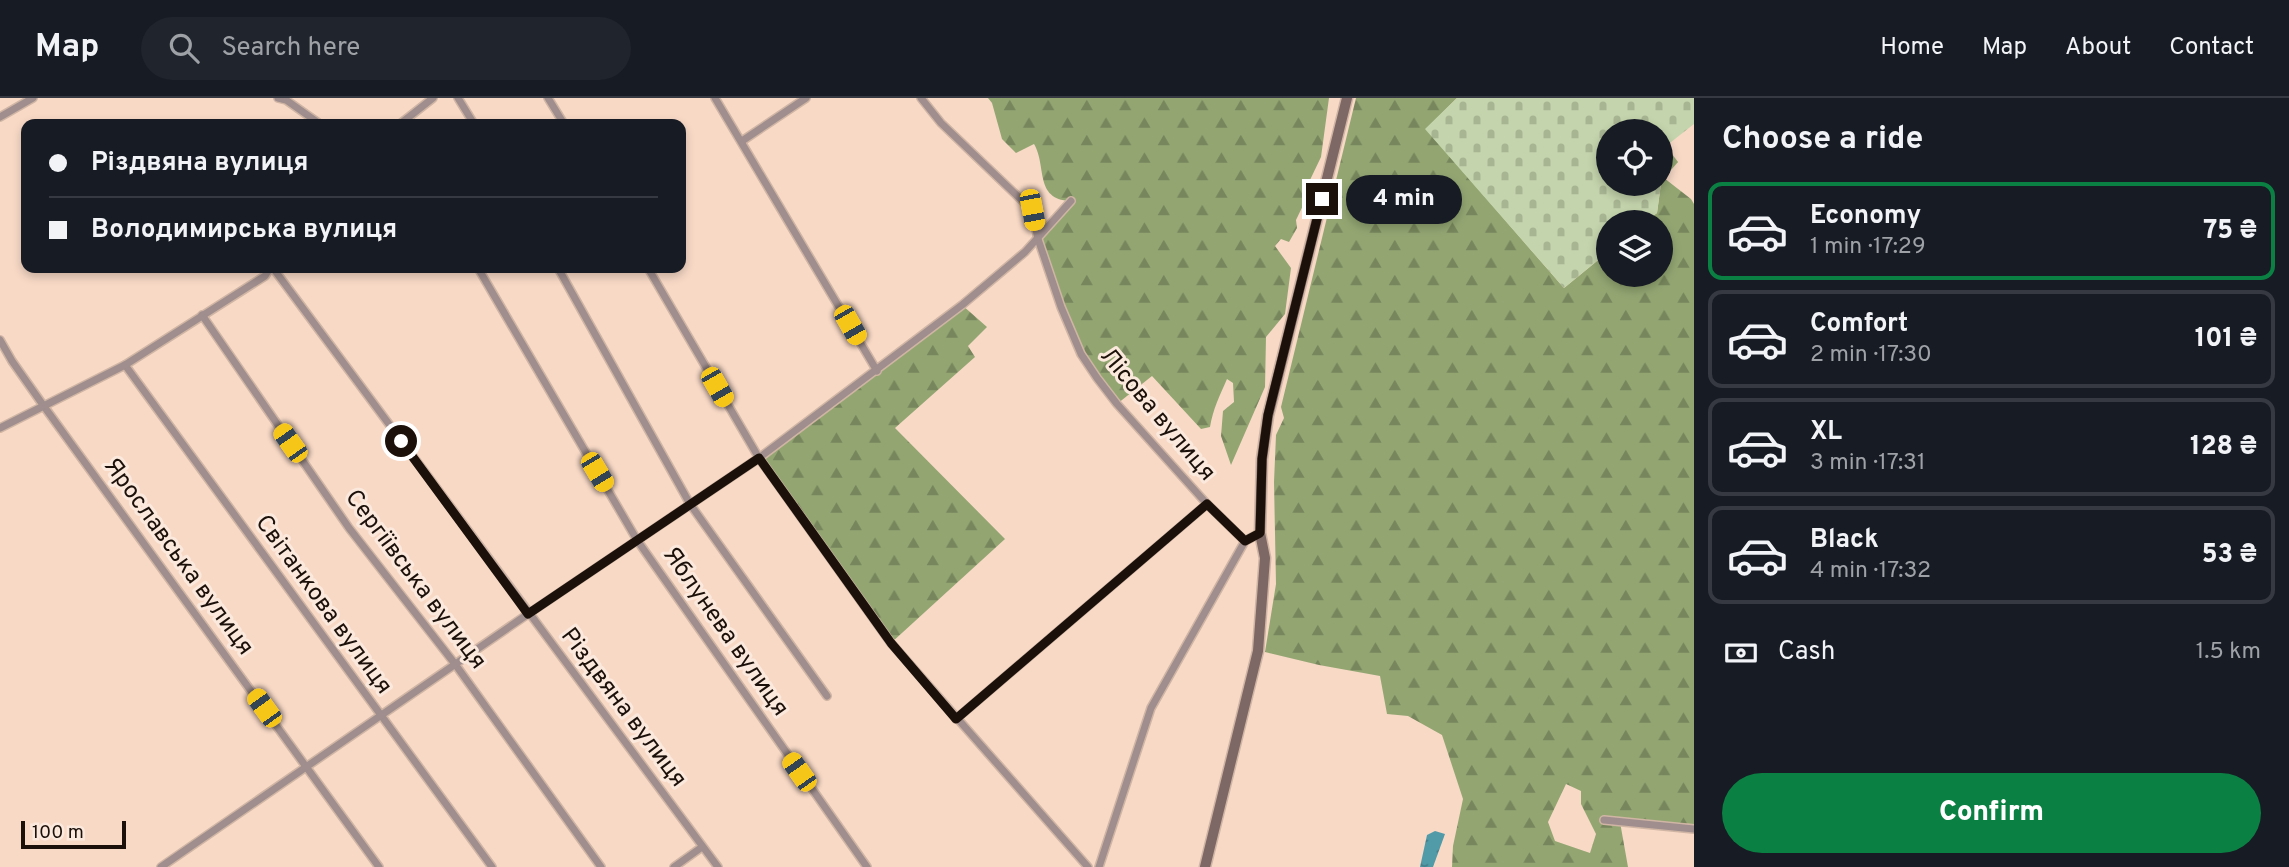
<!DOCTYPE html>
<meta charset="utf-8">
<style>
body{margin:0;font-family:Overpass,sans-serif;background:#20242c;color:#f1f3f6;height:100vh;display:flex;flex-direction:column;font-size:26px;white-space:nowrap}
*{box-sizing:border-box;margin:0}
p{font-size:23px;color:#9ea1a6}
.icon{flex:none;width:38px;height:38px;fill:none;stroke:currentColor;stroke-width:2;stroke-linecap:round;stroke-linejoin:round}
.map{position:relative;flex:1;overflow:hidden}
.side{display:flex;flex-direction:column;background:#171b24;width:595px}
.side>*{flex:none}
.guide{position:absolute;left:21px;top:21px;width:665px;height:154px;border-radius:14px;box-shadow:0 4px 10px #0003;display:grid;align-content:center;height:154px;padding:0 28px;background:#171b24}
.buttons{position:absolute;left:1596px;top:21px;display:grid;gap:14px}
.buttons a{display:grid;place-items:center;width:77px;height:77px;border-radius:50%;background:#171b24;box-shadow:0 4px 10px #0003;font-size:35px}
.scale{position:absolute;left:21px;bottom:18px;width:105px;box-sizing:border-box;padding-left:7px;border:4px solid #1c110a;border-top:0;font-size:19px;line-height:24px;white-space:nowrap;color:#1c110a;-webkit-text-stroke:5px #fce9dd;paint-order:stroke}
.end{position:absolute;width:32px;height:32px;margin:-16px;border:9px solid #1c110a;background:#fff;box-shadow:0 0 0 4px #fff}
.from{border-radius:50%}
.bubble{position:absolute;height:49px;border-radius:24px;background:#171b24;box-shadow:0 4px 10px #0003;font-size:23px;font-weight:800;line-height:49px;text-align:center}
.car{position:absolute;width:21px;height:42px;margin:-21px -10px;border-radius:9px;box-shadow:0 0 5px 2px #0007;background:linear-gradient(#f5c518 24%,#345 0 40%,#f5c518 0 76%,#345 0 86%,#f5c518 0)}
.guide b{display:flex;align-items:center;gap:24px;height:66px;font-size:26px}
.guide b+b{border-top:2px solid #363941}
.guide i{width:18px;height:18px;background:#f1f3f6}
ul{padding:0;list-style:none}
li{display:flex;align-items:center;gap:21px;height:98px;margin:0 14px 10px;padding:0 14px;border:4px solid #363941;border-radius:14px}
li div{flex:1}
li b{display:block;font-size:26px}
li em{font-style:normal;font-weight:800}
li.on{border-color:#0b8043}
li>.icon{width:63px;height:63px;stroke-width:1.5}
h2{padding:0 28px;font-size:32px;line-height:84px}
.pay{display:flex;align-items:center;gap:18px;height:77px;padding:0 28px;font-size:26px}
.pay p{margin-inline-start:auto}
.action{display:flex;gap:14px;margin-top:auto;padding:14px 28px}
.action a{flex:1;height:80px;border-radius:42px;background:#0b8043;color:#fff;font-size:28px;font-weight:800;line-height:80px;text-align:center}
header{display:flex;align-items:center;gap:42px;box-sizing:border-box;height:98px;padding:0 35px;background:#171b24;border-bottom:2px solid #363941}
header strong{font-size:33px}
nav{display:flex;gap:38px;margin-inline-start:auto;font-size:24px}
.search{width:490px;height:63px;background:#20242c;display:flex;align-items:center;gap:18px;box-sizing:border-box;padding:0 24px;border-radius:38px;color:#9ea1a6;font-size:26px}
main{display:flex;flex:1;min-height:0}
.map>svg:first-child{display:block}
.forest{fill:url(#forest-firs);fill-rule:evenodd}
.cemetery{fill:url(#cemetery-stones)}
.water{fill:url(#water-ripples)}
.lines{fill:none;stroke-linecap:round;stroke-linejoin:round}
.street-casing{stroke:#d0b5a4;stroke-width:10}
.secondary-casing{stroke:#d0b5a4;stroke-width:13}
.street{stroke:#9f8e8d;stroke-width:7}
.secondary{stroke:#7e6865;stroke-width:10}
.route{stroke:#1c110a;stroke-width:9}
.labels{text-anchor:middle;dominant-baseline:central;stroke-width:6;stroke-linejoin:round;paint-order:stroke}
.street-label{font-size:24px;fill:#1c110a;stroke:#fce9dd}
</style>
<header>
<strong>Map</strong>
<div class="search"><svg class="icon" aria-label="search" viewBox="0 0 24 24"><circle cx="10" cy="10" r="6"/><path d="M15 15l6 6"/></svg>Search here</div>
<nav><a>Home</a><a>Map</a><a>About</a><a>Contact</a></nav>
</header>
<main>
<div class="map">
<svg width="1694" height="769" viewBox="0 0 1694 769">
<defs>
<pattern id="forest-firs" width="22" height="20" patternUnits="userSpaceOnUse" patternTransform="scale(1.75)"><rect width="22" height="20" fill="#93a672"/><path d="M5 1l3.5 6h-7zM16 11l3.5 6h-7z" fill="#77865c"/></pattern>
<pattern id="cemetery-stones" width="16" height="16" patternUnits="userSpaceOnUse" patternTransform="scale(1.75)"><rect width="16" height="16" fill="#c4d4ac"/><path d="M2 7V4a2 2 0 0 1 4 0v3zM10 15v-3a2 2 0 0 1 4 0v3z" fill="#a8b593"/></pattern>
<pattern id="water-ripples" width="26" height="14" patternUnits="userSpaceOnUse" patternTransform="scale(1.75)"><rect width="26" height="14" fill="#519aa8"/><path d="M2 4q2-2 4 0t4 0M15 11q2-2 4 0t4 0" fill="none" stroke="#427c87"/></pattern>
</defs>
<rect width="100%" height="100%" fill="#f8d9c6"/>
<g class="forest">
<path d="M988 0H1329L1321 59 1310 82V93L1296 122 1297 130 1289 144 1281 141 1275 148 1291 170 1285 216 1266 239 1265 289 1231 367 1221 338 1223 313 1234 304 1233 285 1227 281C1220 297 1213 311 1210 329L1201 331 1152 278 1117 306 1081 256 1038 141 1070 103C1034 101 1047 68 1034 46L1016 55 1002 41 992 5Z"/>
<path d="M1356 0H1457L1426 31 1564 190 1608 154V177H1661V124H1645L1657 115 1666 48 1678 64 1664 80 1691 101 1694 106V726L1620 724 1628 769H1452L1453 748 1463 701 1442 637 1408 618 1387 616 1380 578 1319 567 1265 554 1276 486 1274 384 1276 337 1284 320 1281 309ZM1566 686 1581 693V706L1596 736 1590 755 1555 743 1548 724Z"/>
<path d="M962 207 987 229 968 248 975 259 895 330 1005 441 891 545 759 360Z"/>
</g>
<path class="cemetery" d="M1457 0H1694V26L1666 48 1661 86V33H1608V86H1661L1657 115 1645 124H1608V154L1564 190 1425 31Z"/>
<path class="water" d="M1435 733 1445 736 1433 769H1420L1427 737Z"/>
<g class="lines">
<defs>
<g id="street">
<path d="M278 0 286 2 320 26"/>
<path d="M458 0 474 26"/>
<path d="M548 0 564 26"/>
<path d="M715 0 877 273"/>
<path d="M921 0 941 25 1032 112 1038 141 1061 209 1081 256 1097 280 1117 306 1207 406 1245 443"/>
<path d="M0 19 33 0"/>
<path d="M400 26 433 0"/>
<path d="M742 43 806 0"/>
<path d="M273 170 718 769"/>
<path d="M478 170 637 442 867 769"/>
<path d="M558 170 690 406 827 598"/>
<path d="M648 170 759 360 891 545 1088 769"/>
<path d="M202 217 349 430 455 566 601 769"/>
<path d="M0 242 12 263 43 307 379 769"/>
<path d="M125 267 492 769"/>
<path d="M0 330 125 267 265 178 270 170"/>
<path d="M956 621 1207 406"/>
<path d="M1604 722 1694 731"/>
<path d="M161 769 528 516 759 360 962 207 1025 154 1071 103"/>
<path d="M674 769 702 749"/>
<path d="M1099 769 1151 610 1245 443 1260 435"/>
</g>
<path id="secondary" d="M1205 769 1258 553 1265 460 1260 435 1262 361 1268 318 1347 0"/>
</defs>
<use href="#street" class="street-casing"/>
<use href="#secondary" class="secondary-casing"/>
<use href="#street" class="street"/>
<use href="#secondary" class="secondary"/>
</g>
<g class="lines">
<path class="route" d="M401 343 528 516 759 360 891 545 956 621 1207 406 1245 443 1260 435 1262 361 1268 317 1322 101"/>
</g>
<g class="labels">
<g class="street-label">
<text transform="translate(1157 317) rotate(50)">Лісова вулиця</text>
<text transform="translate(178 459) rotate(54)">Ярославська вулиця</text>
<text transform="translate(415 482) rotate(53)">Сергіївська вулиця</text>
<text transform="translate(323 507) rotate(54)">Світанкова вулиця</text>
<text transform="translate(725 534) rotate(55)">Яблунева вулиця</text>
<text transform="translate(623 610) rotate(53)">Різдвяна вулиця</text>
</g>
</g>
</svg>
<div class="buttons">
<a><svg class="icon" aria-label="locate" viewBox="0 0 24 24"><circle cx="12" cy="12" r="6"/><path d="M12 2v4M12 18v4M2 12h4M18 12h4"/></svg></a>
<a><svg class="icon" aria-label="layers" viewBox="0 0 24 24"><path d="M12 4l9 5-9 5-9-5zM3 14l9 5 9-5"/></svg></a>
</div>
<div class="scale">100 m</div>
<i class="end from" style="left:401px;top:343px"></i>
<i class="end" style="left:1322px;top:101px"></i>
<div class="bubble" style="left:1346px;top:77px;width:116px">4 min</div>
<i class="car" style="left:1032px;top:112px;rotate:169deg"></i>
<i class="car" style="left:850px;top:227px;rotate:150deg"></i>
<i class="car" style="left:717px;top:289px;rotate:150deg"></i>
<i class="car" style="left:290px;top:345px;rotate:325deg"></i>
<i class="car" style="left:597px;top:374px;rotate:149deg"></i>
<i class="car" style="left:264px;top:610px;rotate:324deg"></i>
<i class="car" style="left:799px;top:674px;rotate:325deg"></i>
<div class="guide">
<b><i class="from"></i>Різдвяна вулиця</b>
<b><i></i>Володимирська вулиця</b>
</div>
</div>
<section class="side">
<h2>Choose a ride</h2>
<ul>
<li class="on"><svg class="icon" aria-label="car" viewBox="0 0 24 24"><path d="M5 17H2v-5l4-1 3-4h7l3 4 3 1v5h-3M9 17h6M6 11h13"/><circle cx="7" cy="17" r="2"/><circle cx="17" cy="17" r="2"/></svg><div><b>Economy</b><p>1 min · 17:29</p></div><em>75 ₴</em></li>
<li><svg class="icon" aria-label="car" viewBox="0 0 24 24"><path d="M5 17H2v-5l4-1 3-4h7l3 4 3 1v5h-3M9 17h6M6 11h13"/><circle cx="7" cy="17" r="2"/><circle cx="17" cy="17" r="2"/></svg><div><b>Comfort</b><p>2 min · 17:30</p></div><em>101 ₴</em></li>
<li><svg class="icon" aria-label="car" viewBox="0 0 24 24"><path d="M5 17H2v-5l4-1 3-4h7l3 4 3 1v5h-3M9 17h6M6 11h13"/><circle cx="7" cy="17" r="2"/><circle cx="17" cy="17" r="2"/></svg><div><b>XL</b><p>3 min · 17:31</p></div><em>128 ₴</em></li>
<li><svg class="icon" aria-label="car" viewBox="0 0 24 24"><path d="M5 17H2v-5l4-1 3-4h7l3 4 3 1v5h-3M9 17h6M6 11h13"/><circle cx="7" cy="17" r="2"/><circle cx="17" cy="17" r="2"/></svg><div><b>Black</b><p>4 min · 17:32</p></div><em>53 ₴</em></li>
</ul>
<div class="pay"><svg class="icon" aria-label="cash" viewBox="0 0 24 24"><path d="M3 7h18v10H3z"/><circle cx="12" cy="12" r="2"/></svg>Cash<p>1.5 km</p></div>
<div class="action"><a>Confirm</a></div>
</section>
</main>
